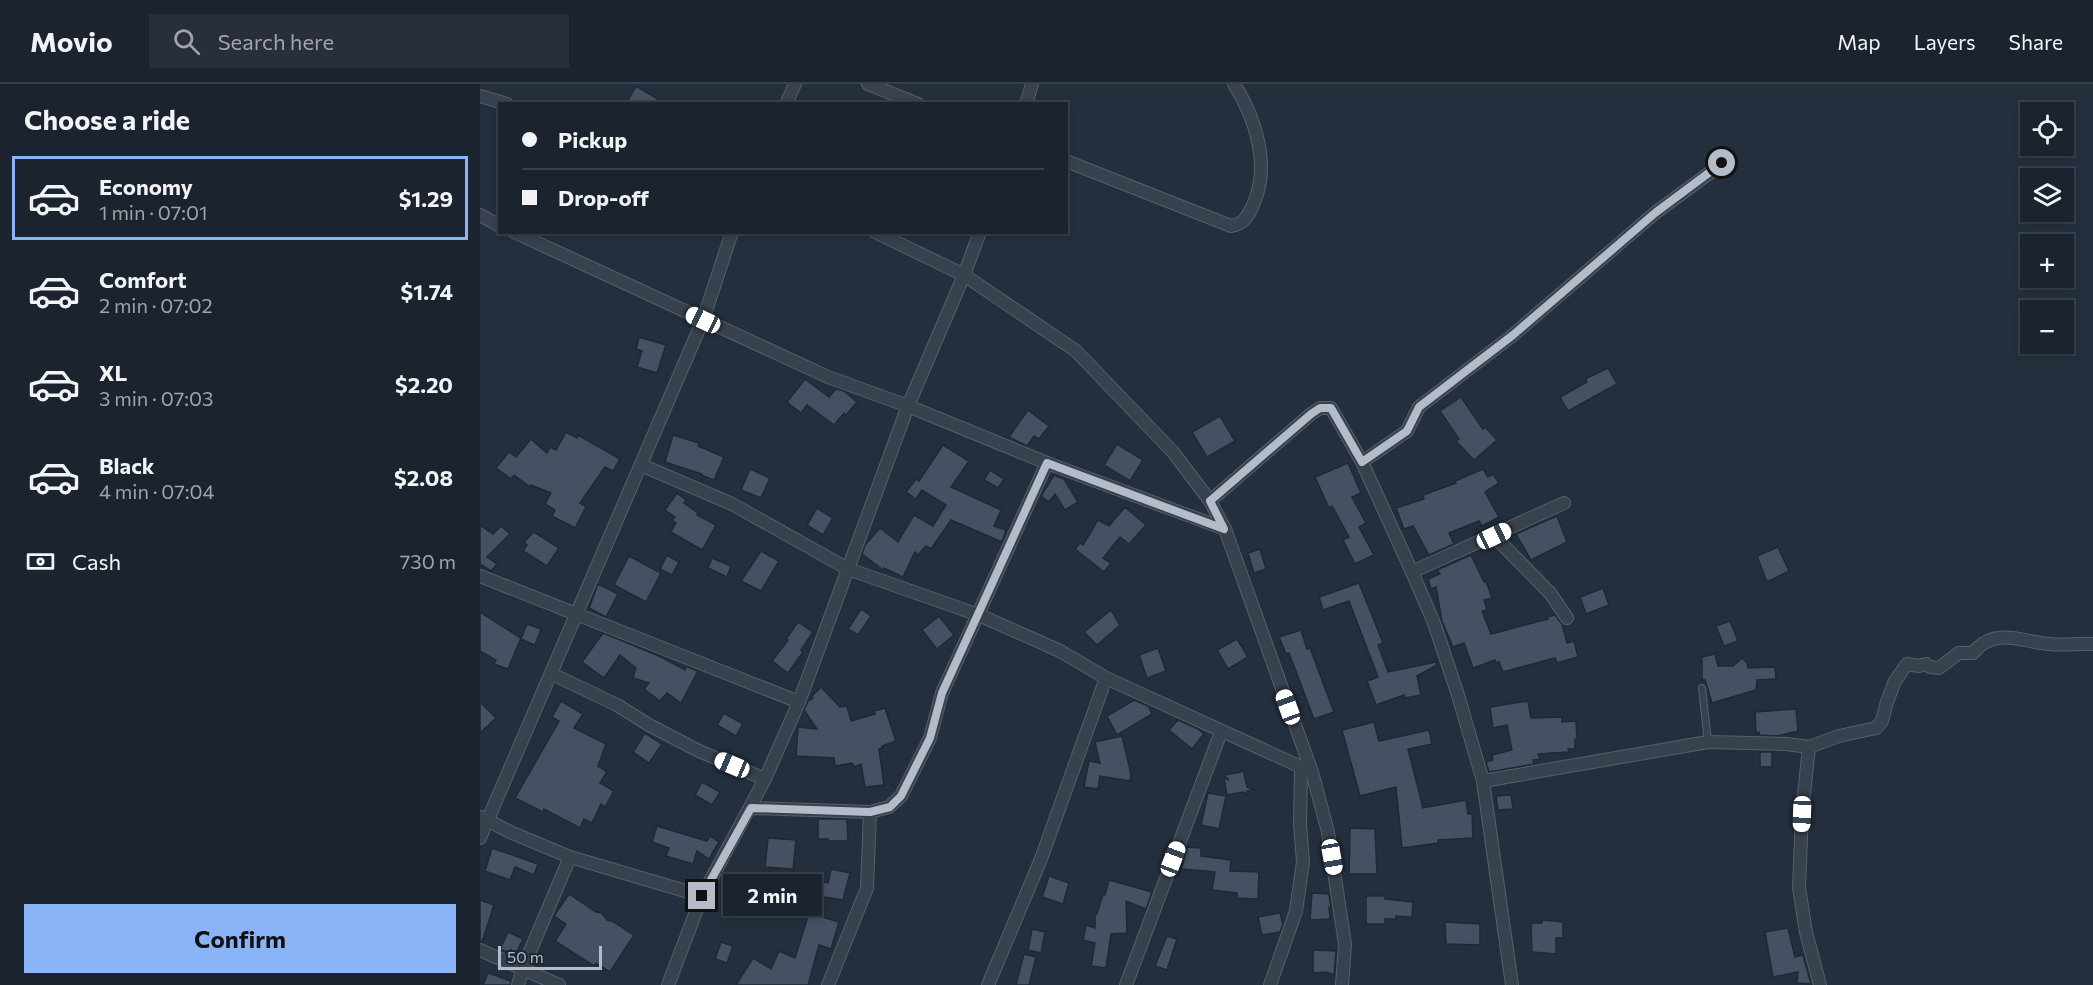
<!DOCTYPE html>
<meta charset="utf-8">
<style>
body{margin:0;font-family:Commissioner,sans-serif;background:#282f3a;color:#f1f3f6;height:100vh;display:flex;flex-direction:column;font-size:22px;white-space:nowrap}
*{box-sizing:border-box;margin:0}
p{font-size:20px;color:#a0a4aa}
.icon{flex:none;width:33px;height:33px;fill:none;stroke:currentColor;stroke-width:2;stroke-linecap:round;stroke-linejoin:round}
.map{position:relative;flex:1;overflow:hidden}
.details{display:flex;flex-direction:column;background:#1b232e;width:480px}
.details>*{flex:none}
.top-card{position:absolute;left:18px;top:18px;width:570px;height:132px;border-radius:0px;box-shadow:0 3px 9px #0003,0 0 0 2px #39404a;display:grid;align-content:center;height:132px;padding:0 24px;background:#1b232e}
.tools{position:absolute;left:1540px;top:18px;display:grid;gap:12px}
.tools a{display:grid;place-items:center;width:54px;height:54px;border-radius:0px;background:#1b232e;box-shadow:0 3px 9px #0003,0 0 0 2px #39404a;font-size:30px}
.scale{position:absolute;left:18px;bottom:15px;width:104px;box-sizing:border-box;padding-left:6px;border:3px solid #b4bcc9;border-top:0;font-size:16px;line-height:21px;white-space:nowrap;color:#b4bcc9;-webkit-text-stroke:4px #1d2633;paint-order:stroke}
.end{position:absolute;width:27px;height:27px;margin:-14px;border:8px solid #b4bcc9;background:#111;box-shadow:0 0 0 3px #111}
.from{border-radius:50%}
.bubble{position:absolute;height:42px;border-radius:0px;background:#1b232e;box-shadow:0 3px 9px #0003,0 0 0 2px #39404a;font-size:20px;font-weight:700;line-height:42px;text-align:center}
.car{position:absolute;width:18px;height:36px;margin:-18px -9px;border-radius:8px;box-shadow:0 0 4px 2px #0007;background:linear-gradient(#fff 24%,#345 0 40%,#fff 0 76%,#345 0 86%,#fff 0)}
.top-card b{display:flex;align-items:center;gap:21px;height:57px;font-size:22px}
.top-card b+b{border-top:2px solid #39404a}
.top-card i{width:15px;height:15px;background:#f1f3f6}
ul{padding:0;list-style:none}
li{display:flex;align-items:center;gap:18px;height:84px;margin:0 12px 9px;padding:0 12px;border:3px solid transparent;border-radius:0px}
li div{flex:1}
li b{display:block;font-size:22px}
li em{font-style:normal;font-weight:700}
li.current{border-color:#8ab4f8}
li>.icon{width:54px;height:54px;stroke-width:1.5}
h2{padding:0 24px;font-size:27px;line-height:72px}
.pay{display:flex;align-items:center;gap:15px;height:66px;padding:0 24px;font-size:22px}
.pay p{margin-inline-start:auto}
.primary-button{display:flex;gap:12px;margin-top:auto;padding:12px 24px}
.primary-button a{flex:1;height:69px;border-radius:0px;background:#8ab4f8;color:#111;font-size:24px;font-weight:700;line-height:69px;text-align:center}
header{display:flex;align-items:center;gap:36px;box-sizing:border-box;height:84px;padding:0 30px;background:#1b232e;border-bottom:2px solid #39404a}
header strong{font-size:28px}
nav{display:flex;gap:33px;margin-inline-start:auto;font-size:21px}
.search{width:420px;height:54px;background:#282f3a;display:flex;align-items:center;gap:15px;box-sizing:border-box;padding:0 21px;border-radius:0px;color:#a0a4aa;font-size:22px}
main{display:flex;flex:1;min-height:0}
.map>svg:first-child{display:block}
.building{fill:#455162;stroke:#1f2835;stroke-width:1.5}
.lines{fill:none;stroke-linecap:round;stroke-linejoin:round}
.service-casing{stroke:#565f6c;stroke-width:8}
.minor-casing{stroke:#565f6c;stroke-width:14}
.service{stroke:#38414e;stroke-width:6}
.minor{stroke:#38414e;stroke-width:12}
.route{stroke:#b4bcc9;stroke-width:8}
</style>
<header>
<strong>Movio</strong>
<div class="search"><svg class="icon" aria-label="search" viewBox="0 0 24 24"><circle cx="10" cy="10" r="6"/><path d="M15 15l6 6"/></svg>Search here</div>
<nav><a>Map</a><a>Layers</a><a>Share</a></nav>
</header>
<main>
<section class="details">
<h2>Choose a ride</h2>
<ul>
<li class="current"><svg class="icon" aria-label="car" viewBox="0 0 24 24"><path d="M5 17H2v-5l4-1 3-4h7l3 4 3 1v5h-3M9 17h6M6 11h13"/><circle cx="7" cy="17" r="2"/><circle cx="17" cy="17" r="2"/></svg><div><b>Economy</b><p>1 min · 07:01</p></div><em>$1.29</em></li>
<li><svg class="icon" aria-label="car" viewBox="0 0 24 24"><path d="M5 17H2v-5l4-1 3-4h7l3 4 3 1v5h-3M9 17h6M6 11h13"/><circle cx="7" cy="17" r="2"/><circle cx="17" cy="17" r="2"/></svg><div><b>Comfort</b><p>2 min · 07:02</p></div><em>$1.74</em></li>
<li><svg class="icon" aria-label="car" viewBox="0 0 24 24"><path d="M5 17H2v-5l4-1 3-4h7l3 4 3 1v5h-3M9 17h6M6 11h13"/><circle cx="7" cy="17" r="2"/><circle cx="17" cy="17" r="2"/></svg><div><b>XL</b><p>3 min · 07:03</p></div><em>$2.20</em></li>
<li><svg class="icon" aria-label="car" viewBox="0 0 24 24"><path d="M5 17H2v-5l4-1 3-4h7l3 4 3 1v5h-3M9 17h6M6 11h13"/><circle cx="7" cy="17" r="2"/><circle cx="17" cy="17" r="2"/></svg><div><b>Black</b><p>4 min · 07:04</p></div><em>$2.08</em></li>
</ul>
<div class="pay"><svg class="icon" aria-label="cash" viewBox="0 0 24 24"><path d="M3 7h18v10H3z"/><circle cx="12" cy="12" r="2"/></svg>Cash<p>730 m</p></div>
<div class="primary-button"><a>Confirm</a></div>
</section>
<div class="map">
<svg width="1613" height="901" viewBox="0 0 1613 901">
<rect width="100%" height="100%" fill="#242f3e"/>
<g class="building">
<path d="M156 2 186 20H146Z"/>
<path d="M159 253 186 261 177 289 157 283 162 267 156 265Z"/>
<path d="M1128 284 1137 300 1088 327 1080 313 1107 298 1105 295Z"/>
<path d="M325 295 349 313 356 305 364 307 377 318 366 331 364 329 354 341 327 321 321 329 307 318Z"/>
<path d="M981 313 1003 345 1005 343 1017 356 994 376 976 357 979 355 960 327Z"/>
<path d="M548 326 569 342 559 355 554 352 547 362 529 353Z"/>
<path d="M740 332 755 357 727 373 712 348Z"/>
<path d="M86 348 97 354 98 351 140 375 133 387 125 383 100 419 106 423 95 444 72 432 75 426 65 420 71 409 51 401 50 403 34 391 31 395 16 384 29 368 36 373 51 355 67 369 70 363 76 366Z"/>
<path d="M193 351 219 359 218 362 244 373 234 396 221 391 222 390 185 378Z"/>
<path d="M637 360 663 376 650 397 624 381Z"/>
<path d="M463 361 489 377 471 403 521 426 514 442 526 446 522 458 471 436 451 465 446 462 438 471 435 468 423 493 404 484 403 486 382 470 385 461 400 444 418 458 434 431 453 442 466 421 442 406 436 415 426 408 436 395 439 397Z"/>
<path d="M868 379 881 409 872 413 886 439 879 443 894 471 875 480 863 456 869 453 852 422 849 424 835 393Z"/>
<path d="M270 385 290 394 281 414 261 406Z"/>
<path d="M1003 385 1008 393 1013 390 1019 399 1005 408 1019 433 1002 442 999 437 969 449 974 460 949 471 933 442 924 445 916 424 944 415 943 411 976 399 975 397Z"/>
<path d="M510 386 524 395 518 404 504 396Z"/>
<path d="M574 391 584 395 598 418 585 426 575 410 569 418 561 412Z"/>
<path d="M197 409 206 416 204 419 218 429 217 431 236 441 222 466 191 448 196 439 192 436 195 433 185 426Z"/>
<path d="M645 423 666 441 649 460 640 453 623 474 631 479 624 488 595 465 600 459 603 461 618 436 629 442Z"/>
<path d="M337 424 353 434 343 451 327 441Z"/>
<path d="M1077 432 1087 458 1051 476 1036 450Z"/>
<path d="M0 441 13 450 21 442 30 450 7 473 17 480 11 487 0 480Z"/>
<path d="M54 448 79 464 67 482 43 467 47 461 44 458Z"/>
<path d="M1298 463 1309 487 1287 498 1277 472Z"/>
<path d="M780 465 786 485 774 489 768 469Z"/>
<path d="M281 467 299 477 281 507 261 497Z"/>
<path d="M187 471 199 478 192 491 180 485Z"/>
<path d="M991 471 1004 498 1006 497 1012 514 1004 516 1007 526 1002 527 1011 550 1068 535 1067 533 1075 531 1082 540 1087 559 1094 557 1098 573 1077 579 1075 574 1023 588 1019 578 1016 579 1015 576 993 584 984 559 973 563 962 537 956 503 951 505 948 495 960 490 957 486Z"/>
<path d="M149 472 181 489 166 518 134 501Z"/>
<path d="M232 474 251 482 247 493 228 484Z"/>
<path d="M879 499 903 559 898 561 908 588 956 578 957 581 937 592 941 611 925 614 924 611 896 621 887 597 898 593 869 517 843 526 839 513Z"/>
<path d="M118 500 138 510 126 533 109 524Z"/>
<path d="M1123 504 1129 521 1106 530 1100 513Z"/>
<path d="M381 525 391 532 378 551 368 545Z"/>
<path d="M631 526 640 541 617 561 604 548Z"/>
<path d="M0 528 41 554 28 585 14 580 16 576 0 567Z"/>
<path d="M459 532 474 551 457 565 442 546Z"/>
<path d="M1250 537 1258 557 1244 562 1236 542Z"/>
<path d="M318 538 333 548 321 566 323 568 308 589 292 577 308 556 306 555Z"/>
<path d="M47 540 61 545 55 561 41 555Z"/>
<path d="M821 546 827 565 830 564 854 628 834 635 809 569 806 570 799 553Z"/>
<path d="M123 549 179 572 205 586 206 582 218 587 201 619 187 609 180 617 164 605 169 599 153 594 156 584 140 571 124 594 102 578Z"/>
<path d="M757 555 768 573 748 585 737 566Z"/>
<path d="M678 564 686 587 667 594 659 571Z"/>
<path d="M1235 570 1238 582H1253L1262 574 1267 579 1268 584 1295 583 1296 595 1277 596 1276 606 1232 619 1225 596H1222V573Z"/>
<path d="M341 603 360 623 367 622 371 637 395 630 394 627 405 624 416 657 402 662V664L399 665 404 701 385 703 381 680 375 683 372 679 355 682 354 674 316 672 318 643 337 645 324 626 328 617 333 614 332 612Z"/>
<path d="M654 616 668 622 672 630 637 651 627 632Z"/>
<path d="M81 617 103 630 94 644 126 660 118 682 127 688 120 699 134 707 125 723 121 720 112 739 104 735 100 744 64 725 63 728 35 714 79 637 72 633Z"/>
<path d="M1048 617 1051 634 1082 633V638L1096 637 1097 655H1095V665H1088L1089 668 1058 670 1060 675 1053 676 1054 680 1009 688 1006 678 1013 676 1012 671 1032 666 1027 641 1013 644 1010 623Z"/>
<path d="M0 618 16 634 0 649Z"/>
<path d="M1316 625 1318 647 1297 652 1279 651V648L1276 649 1275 628Z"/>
<path d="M244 629 263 640 256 652 237 641Z"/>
<path d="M698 636 718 645 724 650 712 665 689 646Z"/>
<path d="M894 638 899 657 949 646 952 660 928 665 943 724 986 716 988 730H992L993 754 958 756V759L922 764 916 703 880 712 862 646Z"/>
<path d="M165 649 182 660 169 679 153 668Z"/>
<path d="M642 652 651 690 650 697 620 692 618 705 604 703 609 677 620 679 615 658Z"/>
<rect x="1280" y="668" width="12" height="15"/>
<path d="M763 685 767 703 774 706 767 707 768 712 764 708 747 711 744 694 749 696 744 691 761 688Z"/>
<path d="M222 698 240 708 232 721 215 711Z"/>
<path d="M728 709 746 712 739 745 721 741Z"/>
<path d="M1031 711 1033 725 1018 726 1016 712Z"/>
<path d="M338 735H367L368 757H348V755H338Z"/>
<path d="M177 742 227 757 230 752 239 758 229 775 217 767 213 780 186 772 189 764 172 758Z"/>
<path d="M870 744 895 745 897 790H869Z"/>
<path d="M288 754 316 756 313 785 285 783Z"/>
<path d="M707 763 721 764V772L751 776 750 787 779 788 778 815 757 814V809L732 806 735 788 701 785Z"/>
<path d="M12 764 58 780 54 791 35 783 30 796 5 787Z"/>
<path d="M351 785 370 789 363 816 332 811 333 797 348 799Z"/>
<path d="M569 792 589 799 583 820 562 813Z"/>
<path d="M629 796 672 808 666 825 646 817 647 849 631 850 626 884 611 882 615 859 603 856 606 841 615 844V830H617L623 810 625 811Z"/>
<path d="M832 809 849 810 851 823H849L850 835 830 836Z"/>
<path d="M89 810 116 828 122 829 127 836 134 838 154 851 130 888 116 879 114 882 75 857 86 840 74 832Z"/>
<path d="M886 812H905V815L933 818 932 833 916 832V835H905V840H886Z"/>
<path d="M0 816 14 821 2 858H0Z"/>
<path d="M329 829 359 838 351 865 339 861 328 901H256L273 874 291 885 299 867 315 874Z"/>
<path d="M800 829 803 840 800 848 782 851 778 833Z"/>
<path d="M1062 836 1083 838V854H1076V870L1052 868 1051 842 1052 839H1062Z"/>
<path d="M965 838 1000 840V861L966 860Z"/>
<path d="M1308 844 1315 873 1323 871 1331 900 1317 899 1318 888 1293 893 1285 848Z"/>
<path d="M552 845 565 848 561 869 548 866Z"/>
<path d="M28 848 43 855 35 872 20 865Z"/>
<path d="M687 852 697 855 687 886 675 882Z"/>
<path d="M241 858 253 862 247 879 235 875Z"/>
<path d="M833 866 856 867 854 891 846 888 833 889Z"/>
<path d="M544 870 556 873 549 901H536Z"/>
<path d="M8 889 31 897 30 901H3Z"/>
</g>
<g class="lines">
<defs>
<path id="service" d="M1222 604 1228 658"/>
<g id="minor">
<path d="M388 0 438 20"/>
<path d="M0 12 27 20"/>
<path d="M306 20 315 0"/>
<path d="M546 20 552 0"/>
<path d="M586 77 751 142C764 140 768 132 773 121 791 82 776 35 754 0"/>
<path d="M0 131 20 142"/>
<path d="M34 148 348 293 428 322 567 379 745 445"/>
<path d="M395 148 484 191 596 267 693 368 730 417 745 445 832 688 848 748 865 860 862 901"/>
<path d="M882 378 927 347 939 323 1033 251 1175 129 1243 79"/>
<path d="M161 381 252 420 368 485 499 531 580 567 626 594 832 688"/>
<path d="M730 417 831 330 840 324H851L882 378 932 488 954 539 978 611 1003 697 1032 901"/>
<path d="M1014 452 1070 509 1087 534"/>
<path d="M932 488 1084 419"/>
<path d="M0 492 319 618"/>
<path d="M72 590 137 621 169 641 219 667 285 695"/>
<path d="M1329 663 1322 730 1319 804 1326 848 1340 901"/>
<path d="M1003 697 1228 658 1306 660 1329 663 1359 652 1396 644 1402 637 1407 618 1415 597 1427 580 1439 582 1446 580 1450 583 1459 584 1479 569H1493C1515 542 1542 558 1569 560 1584 562 1599 559 1613 560"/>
<path d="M271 724 390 728"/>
<path d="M1 733 30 748 90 773 222 812"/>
<path d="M0 754 223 236 252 148"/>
<path d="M0 866 79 901"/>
<path d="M38 901 43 884 90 773"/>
<path d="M188 901 222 812 285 695 319 618 428 322 484 191 500 148"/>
<path d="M348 901 387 804 390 728 409 723 421 712 450 654 462 609 567 379"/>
<path d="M508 901 561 775 626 594"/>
<path d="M646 901 741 648"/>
<path d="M790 901 816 827 823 778 820 740 821 684"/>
</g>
</defs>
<use href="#service" class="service-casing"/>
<use href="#minor" class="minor-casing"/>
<use href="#service" class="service"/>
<use href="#minor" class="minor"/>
</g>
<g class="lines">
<path class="route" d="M222 812 271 724 390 728 410 723 421 712 450 654 462 609 567 379 744 445 730 417 831 330 840 324H851L882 378 927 347 939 323 1033 251 1175 129 1242 79"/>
</g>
</svg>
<div class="tools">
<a><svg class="icon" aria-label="locate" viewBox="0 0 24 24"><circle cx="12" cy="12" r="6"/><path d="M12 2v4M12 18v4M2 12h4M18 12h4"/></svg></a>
<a><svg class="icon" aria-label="layers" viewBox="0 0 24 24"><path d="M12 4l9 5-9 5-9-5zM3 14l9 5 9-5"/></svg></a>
<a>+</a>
<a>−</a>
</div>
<div class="scale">50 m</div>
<i class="end from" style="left:1242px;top:79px"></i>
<i class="end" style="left:222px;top:812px"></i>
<div class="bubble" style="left:243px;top:790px;width:99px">2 min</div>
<i class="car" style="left:223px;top:236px;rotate:295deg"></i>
<i class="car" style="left:1014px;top:452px;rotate:65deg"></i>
<i class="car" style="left:808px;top:623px;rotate:340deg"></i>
<i class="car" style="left:252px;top:681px;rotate:293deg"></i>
<i class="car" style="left:1322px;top:730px;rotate:182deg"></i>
<i class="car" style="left:852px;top:773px;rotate:170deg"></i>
<i class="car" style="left:693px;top:775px;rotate:21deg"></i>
<div class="top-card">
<b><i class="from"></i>Pickup</b>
<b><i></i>Drop-off</b>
</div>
</div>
</main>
